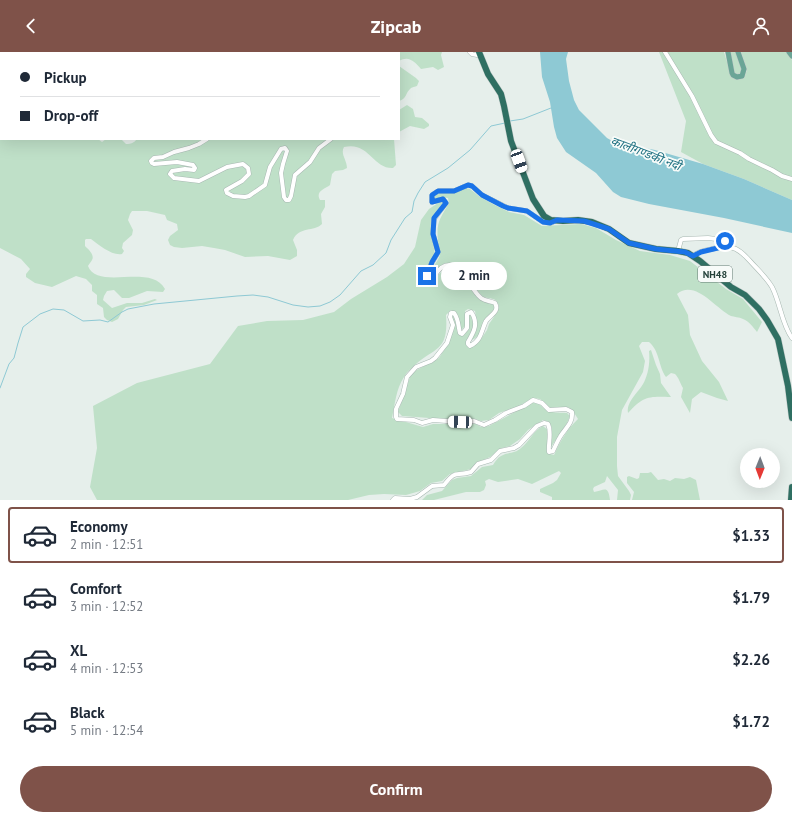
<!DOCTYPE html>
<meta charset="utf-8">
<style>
body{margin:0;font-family:"PT Sans","Noto Sans Devanagari",sans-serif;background:#f2f2f3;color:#1f2937;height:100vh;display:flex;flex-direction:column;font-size:15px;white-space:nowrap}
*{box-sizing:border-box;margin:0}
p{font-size:13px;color:#747a83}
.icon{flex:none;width:22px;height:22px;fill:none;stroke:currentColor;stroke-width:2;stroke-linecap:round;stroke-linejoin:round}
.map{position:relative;height:448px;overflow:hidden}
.details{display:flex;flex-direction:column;background:#fff;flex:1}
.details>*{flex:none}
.top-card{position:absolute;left:0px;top:0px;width:400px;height:88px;box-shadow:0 4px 16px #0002;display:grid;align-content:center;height:88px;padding:0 20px;background:#fff}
.needle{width:26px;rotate:181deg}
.fabs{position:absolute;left:740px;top:396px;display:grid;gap:8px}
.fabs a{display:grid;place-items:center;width:40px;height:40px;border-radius:50%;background:#fff;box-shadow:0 4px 16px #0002;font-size:20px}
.end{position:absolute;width:18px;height:18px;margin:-9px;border:5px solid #1a73e8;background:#fff;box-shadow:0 0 0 2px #fff}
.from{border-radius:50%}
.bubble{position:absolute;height:28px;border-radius:14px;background:#fff;box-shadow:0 4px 16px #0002;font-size:13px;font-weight:800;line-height:28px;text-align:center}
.car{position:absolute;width:12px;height:24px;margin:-12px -6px;border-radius:5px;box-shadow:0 0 3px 1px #0007;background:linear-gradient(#fff 24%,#345 0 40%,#fff 0 76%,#345 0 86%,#fff 0)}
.top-card b{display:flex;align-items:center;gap:14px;height:38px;font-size:15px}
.top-card b+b{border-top:1px solid #e0e1e3}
.top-card i{width:10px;height:10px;background:#1f2937}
ul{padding:7px 0 0;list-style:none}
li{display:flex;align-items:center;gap:12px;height:56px;margin:0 8px 6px;padding:0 12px;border:2px solid transparent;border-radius:4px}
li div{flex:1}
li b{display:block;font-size:15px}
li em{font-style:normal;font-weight:800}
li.on{border-color:#7f5249}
li>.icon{width:36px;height:36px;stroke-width:1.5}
.cta{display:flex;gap:8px;margin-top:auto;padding:8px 20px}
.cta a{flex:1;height:46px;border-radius:24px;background:#7f5249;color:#fff;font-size:16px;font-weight:800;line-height:46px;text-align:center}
header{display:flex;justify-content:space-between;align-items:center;height:52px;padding:0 20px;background:#7f5249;color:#fff;font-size:18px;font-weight:800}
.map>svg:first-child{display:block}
.green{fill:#bfe0c8}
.water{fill:#8ec9d4}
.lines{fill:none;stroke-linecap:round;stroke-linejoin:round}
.stream{stroke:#8ec9d4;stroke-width:1}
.minor-casing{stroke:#a8b8b2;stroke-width:5}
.major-casing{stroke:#c2cac8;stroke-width:6}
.highway-casing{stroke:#c2cac8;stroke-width:7}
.minor{stroke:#fff;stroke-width:4}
.major{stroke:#6aa596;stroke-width:5}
.highway{stroke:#2f6f62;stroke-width:6}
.route{stroke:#1a73e8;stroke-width:5}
.labels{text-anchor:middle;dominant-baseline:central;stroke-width:3.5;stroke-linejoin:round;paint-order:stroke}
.shield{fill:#f7fbf9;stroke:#637a73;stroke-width:1}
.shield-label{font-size:10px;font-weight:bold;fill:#24423a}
.water-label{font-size:12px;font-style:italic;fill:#1c6f80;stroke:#f7fbf9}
</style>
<header><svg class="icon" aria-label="back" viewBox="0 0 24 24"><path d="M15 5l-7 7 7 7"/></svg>Zipcab<svg class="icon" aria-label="person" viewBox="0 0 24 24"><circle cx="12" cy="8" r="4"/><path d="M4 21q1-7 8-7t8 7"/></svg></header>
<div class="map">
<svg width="792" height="448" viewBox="0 0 792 448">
<rect width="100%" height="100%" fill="#e6efeb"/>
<g class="green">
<path d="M203 0H442L441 3 444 15 438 18 433 15 421 17C415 10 409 3 399 9V1Z"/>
<path d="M659 0H724L731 23 737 28 744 26 747 18 741 0H787L792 8V148L744 127 703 112 681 100 686 69Z"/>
<path d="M728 0H737L743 20 739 24 734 21Z"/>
<path d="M399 14 416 26 419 29 417 34C415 35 412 35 411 36 405 41 407 47 399 49Z"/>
<path d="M0 39 1 87H98L102 90 106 87 113 88 121 87 126 92C131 92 134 91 137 87H394L396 113 393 116C373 117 369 89 344 95 340 102 347 108 347 116L343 118 335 119 332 122 330 133C325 137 315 139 320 148H325V155L321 162 322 172C314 180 299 174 293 188L297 198V204L290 208 268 204 245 205 225 198 214 196 202 194 182 196 174 195 170 193 168 188 170 184 178 178 177 172 167 168 165 163 147 159H132L130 162 128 168 133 178 132 183 123 191 122 196 124 199 122 202C112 204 99 193 91 187H86L85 188V194C88 197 95 203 92 208 91 210 89 212 88 214 97 239 151 211 165 237L163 240 147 239 129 246H122L114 238 107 239 104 244 103 248 112 256 127 251H142L155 247 157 248 144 253 126 255 123 258 118 267 112 270 107 268 104 265 103 256 97 252V243L92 239V233L86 227 76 224 52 235 35 231 26 225V222L30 217 21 207 0 196Z"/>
<path d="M407 53 413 57 415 65 422 66 429 72V74L424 77 410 74 399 80V58Z"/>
<path d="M466 136 470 137 480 145 493 152 509 160 524 163 542 174 581 172 596 176 616 188 640 199 670 203 690 209 726 237 743 247 762 270 757 280C753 275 749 269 743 267 739 265 734 265 731 264 715 256 695 227 677 242L688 263 690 283 702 309 719 330 728 349 717 346 701 340 692 347 690 361 681 345 683 336C680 331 679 326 675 322L671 321 666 325C658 314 660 299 649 290H642L639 294 645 309 643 320 622 358 617 385V414L618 424 629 439 631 443 630 448H617L618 438 607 424 605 430 594 435 593 437 594 440C605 438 608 433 610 448H552V445L540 440V437L553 431 557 428 561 421 559 419 532 432 518 427 498 430 489 427 485 429 486 433 484 438 480 440H466L434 448H422L427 443 442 439 452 428 457 426 471 424 482 415 493 413C495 410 497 406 501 404 507 400 515 402 521 396 530 389 533 379 543 374L548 378 547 401 554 403C560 390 567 377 578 367L573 359 568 355 549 356 540 347 533 346 517 355 499 361 489 368 481 369 475 367 464 366 443 367 402 364 398 360 410 325 415 319 439 306 449 290 454 277V272L451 264 454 263 460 284H463L468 276V262H470C476 273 472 281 467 292L475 293 481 287 487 278 489 272 496 262 499 254C495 244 492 248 484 245 478 242 464 218 459 211 445 210 441 211 433 223L430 222C432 214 439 209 440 202 441 198 438 194 438 189 436 170 440 167 449 151L448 146C443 145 439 147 434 146 438 137 456 137 466 136Z"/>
<path d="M441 149 444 151C424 171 432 178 435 203L430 209 424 225 428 230C440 226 438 217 453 216 463 223 473 244 482 249 486 251 490 251 494 253L495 255C491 264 481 286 471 288 478 279 477 270 475 259L468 257 465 259C465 266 468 274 461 278 460 270 459 263 451 258L446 263C449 302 433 294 412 316 409 318 406 321 404 325 396 337 395 352 392 366L423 375 433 372H447L463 373 476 372 481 375 489 374 532 351 538 350C547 362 553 360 567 361L570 364 567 371 551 395 552 376 549 370 543 368 528 378 520 387 510 394 502 396 490 405 476 411 471 417 450 422 442 429 431 431 420 439 406 443 384 442 369 443 348 448H97L90 435 97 396 93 354 137 331 210 312 238 274 267 269 303 268 334 260 351 247 387 225 404 212 415 195 421 168 429 157Z"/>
<path d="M651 298 656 313 660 322 661 331 671 345C649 344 643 344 628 361 626 348 641 339 645 328 649 319 650 308 649 299Z"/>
<path d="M651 420 658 428 664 427 670 429 675 426 684 427 690 425 696 428 700 448H632L634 440 627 431V425L629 424 637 427 639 426 640 421H648Z"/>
</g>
<path class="water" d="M540 0H568L566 7 569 29 574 48 579 58 607 86 614 90 655 98 703 112 744 127 792 148V181L724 166 649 152 621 145 613 140 596 121 566 100 557 86 554 75 550 50 542 25Z"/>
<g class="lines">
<g class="stream">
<path d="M510 69 523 67 551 56"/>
<path d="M0 336 9 312 14 306 18 291 23 275 40 262 53 257 64 258 83 269 100 268 108 270 122 260 128 257 154 252 237 244 253 243 268 245 293 253 308 255 320 254 330 250 340 243 361 219 373 213 386 201 391 188 405 166 412 160 414 149 418 141 425 130 448 116 470 98 491 74 505 71"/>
</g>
<defs>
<g id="minor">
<path d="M470 0 472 2 477 3 479 0"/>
<path d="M665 0 692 44 711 83 716 90 740 101 749 107 772 118 782 124 792 127"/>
<path d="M257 1V0"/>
<path d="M380 1 381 0"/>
<path d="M207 87 199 92 189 96 174 100 163 105 154 106 151 109 152 111 154 112 177 110 193 113 195 116 194 118 185 117 172 119 170 122 174 126 199 129 227 115 243 112 248 116 249 122 242 129 226 138 227 141 233 144 245 145 249 144 265 133 270 115 281 97 285 96 287 99 283 112 281 121 284 145 286 148H289L291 144 295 123 310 110 319 96 331 87"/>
<path d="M678 199 681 188 683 187 708 186 724 188 726 194"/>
<path d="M693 204C699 198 709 198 716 196 733 192 740 198 750 209 758 218 766 225 772 235 780 250 782 273 792 286"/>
<path d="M393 448 395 446 410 447 417 445 432 434 444 433C457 417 454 425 471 420L478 412 491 408 500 399 514 396 519 393 537 374 544 371 548 372C552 381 548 391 549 400L553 399C555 395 557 390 560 385 565 376 573 372 572 360L566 357 549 358 542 351 533 348 524 354 506 361 495 368 484 373 474 369 460 370 433 368 422 371 414 368 397 367 396 365V357L403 342 407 325 416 315 431 309 435 306 447 291 453 273 450 265 451 261H454C459 268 458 274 460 281L462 282 467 276V262L471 260C479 271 474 280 468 290V292L470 294C482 288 481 279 486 269 490 263 500 260 495 251 490 249 485 249 481 246 469 237 460 203 441 216 437 219 435 224 431 227H428C426 216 434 209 438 200L433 182 434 167 446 151 443 147 432 150V143L438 139H454L468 133 472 134 482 143 508 156 527 159 543 170 551 171 555 169"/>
</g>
<g id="major">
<path d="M728 0 732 21 733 23 737 25 742 24 744 17 738 0"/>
<path d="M789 0 792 4"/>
</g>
<g id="highway">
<path d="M479 0 488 22 501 42 504 54 511 89 533 147 544 164 551 168 563 169 578 168 592 170 609 177 629 191 656 197 678 199 688 201 700 209 731 235 745 243 759 257 767 268 778 287 788 334 792 366"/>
<path d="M791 448 792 435"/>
</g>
</defs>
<use href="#minor" class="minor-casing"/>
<use href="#major" class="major-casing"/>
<use href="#highway" class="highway-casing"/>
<use href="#minor" class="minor"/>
<use href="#major" class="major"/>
<use href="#highway" class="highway"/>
</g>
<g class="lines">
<path class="route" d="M427 224 432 210 438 200 433 182 434 166 446 151 443 147 432 150V143L438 139H454L468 133 472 134 482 143 503 154 508 156 527 159 543 170 550 171 557 168 584 169 609 177 629 191 656 197 685 200 693 204 701 200 726 194 725 189"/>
</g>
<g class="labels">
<rect class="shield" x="698" y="214" width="34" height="16" rx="3"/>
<g class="shield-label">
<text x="715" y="222">NH48</text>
</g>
<g class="water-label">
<text transform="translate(646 101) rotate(21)">कालीगण्डकी नदी</text>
</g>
</g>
</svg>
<div class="fabs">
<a><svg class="needle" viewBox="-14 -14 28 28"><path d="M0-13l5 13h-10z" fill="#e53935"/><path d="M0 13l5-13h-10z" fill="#747a83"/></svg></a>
</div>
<i class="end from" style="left:725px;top:189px"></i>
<i class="end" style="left:427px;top:224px"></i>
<div class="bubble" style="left:441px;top:210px;width:66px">2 min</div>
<i class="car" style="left:519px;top:109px;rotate:160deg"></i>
<i class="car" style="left:460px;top:370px;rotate:272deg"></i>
<div class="top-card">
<b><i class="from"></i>Pickup</b>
<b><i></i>Drop-off</b>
</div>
</div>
<section class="details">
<ul>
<li class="on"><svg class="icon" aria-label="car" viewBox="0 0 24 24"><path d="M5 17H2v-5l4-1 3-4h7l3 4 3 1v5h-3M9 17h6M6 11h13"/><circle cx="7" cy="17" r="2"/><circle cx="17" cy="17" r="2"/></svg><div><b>Economy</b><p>2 min · 12:51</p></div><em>$1.33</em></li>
<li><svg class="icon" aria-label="car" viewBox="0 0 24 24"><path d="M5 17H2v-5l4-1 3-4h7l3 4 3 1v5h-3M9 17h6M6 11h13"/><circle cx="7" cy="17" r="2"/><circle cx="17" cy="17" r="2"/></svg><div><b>Comfort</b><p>3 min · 12:52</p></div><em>$1.79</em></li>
<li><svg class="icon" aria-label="car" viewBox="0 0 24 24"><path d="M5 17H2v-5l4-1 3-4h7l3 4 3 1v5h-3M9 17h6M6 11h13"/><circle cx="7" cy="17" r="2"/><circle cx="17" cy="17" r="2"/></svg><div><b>XL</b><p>4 min · 12:53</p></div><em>$2.26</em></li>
<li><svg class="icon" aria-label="car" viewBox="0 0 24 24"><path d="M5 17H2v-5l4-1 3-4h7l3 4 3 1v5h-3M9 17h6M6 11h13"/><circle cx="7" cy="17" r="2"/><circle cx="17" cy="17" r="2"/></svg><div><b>Black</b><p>5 min · 12:54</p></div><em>$1.72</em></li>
</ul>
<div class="cta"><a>Confirm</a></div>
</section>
